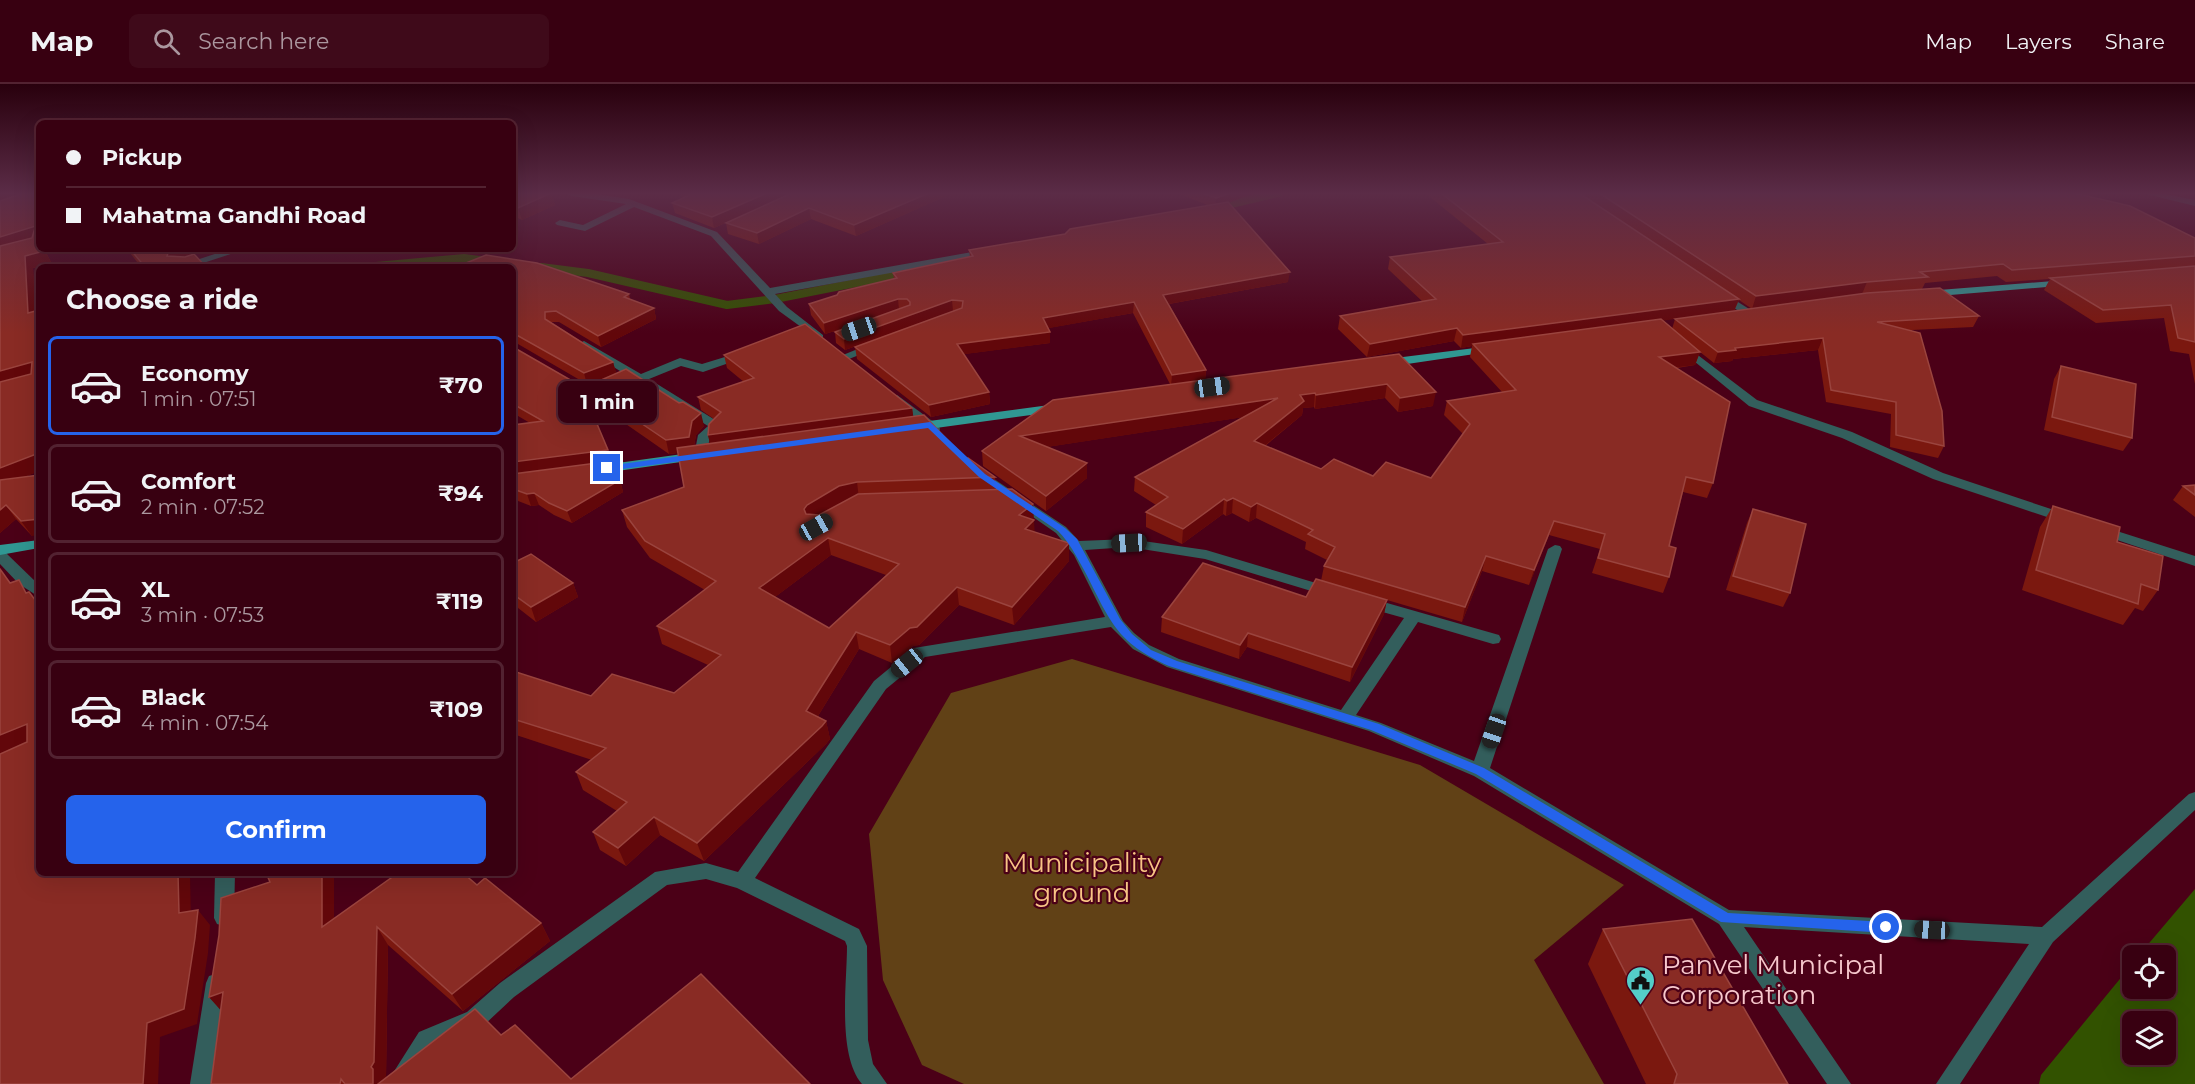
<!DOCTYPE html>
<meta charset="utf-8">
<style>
body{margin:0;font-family:Montserrat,sans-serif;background:#3f0a1a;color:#f1f3f6;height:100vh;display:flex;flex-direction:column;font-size:22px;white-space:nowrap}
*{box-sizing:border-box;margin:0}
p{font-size:20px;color:#ab979f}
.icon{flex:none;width:33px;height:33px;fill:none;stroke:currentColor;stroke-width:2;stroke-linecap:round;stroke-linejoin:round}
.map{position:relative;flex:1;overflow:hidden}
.panel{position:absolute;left:36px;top:180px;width:480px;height:612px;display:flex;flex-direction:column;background:#380011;border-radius:9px;box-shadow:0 6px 24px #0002,0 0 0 2px #522231}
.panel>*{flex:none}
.banner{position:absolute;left:36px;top:36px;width:480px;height:132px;border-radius:9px;box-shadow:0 6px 24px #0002,0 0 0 2px #522231;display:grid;align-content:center;height:132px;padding:0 30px;background:#380011}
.fabs{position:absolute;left:2122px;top:861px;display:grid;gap:12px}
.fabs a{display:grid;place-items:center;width:54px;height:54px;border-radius:9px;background:#380011;box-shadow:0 6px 24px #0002,0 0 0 2px #522231;font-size:30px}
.end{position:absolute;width:27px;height:27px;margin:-14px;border:8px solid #2563eb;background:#fff;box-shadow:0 0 0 3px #fff}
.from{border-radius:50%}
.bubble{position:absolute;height:42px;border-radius:9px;background:#380011;box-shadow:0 6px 24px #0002,0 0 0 2px #522231;font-size:20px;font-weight:700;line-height:42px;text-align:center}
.car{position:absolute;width:18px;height:36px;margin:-18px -9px;border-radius:8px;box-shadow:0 0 4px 2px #0007;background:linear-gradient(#222 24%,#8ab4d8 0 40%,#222 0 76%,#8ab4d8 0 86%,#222 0)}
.banner b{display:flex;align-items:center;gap:21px;height:57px;font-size:22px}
.banner b+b{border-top:2px solid #522231}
.banner i{width:15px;height:15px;background:#f1f3f6}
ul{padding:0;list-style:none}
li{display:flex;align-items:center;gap:18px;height:99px;margin:0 12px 9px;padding:0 18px;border:3px solid #522231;border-radius:9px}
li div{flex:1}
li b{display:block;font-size:22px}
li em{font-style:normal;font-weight:700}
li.active{border-color:#2563eb}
li>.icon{width:54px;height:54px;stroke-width:1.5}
h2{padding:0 30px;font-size:27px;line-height:72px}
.action{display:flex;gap:12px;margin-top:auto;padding:12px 30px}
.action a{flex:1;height:69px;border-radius:9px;background:#2563eb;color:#fff;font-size:24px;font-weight:700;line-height:69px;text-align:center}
header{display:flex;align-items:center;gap:36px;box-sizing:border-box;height:84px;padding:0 30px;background:#380011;border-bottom:2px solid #522231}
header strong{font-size:28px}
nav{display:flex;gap:33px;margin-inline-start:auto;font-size:21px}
.search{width:420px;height:54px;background:#3f0a1a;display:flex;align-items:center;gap:15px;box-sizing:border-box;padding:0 21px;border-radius:9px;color:#ab979f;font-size:22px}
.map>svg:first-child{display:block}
.green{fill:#614116}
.water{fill:#325200;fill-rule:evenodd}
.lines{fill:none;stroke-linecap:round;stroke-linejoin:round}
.stream{stroke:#325200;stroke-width:8}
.minor{fill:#335e5c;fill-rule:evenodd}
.major{fill:#309792;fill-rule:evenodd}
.wall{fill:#7b180f;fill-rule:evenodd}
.shaded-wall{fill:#62070a}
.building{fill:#892b24;stroke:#9a443e;stroke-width:1.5;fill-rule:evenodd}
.route{fill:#2563eb}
.labels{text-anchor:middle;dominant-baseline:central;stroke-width:4.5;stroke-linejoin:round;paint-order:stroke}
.near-park-label{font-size:26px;fill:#f8c485;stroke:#4b0017}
.near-poi-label{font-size:26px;fill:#f7c8cd;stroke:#4b0017;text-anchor:start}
</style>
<header>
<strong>Map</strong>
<div class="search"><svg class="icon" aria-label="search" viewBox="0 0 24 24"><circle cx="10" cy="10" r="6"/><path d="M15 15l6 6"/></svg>Search here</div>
<nav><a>Map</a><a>Layers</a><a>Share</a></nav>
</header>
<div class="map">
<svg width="2195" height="1000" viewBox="0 0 2195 1000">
<rect width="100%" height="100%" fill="#4b0017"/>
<path class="green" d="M1072 575 1420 681 1624 801 1534 876 1604 1000H964L922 981 883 896 869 750 951 609Z"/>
<path class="water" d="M2195 805V1000H2039L2041 991 2133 879V904H2166V872L2139 871ZM2133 938H2166V970H2133Z"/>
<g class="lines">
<g class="stream">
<path d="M1218 123 1278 109"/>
<path d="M365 183 464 174 487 177"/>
<path d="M541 183 588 189 727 221 775 215 906 189"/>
</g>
<g class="minor">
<path d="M566 109H590L629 115 717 148 770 204 989 165 994 168 989 171 775 210 787 223 823 251V255L819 256 779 227 711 152 634 123 585 147 557 141 555 139 560 136 583 141 626 120 571 112Z"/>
<path d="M2142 109H2160L2195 116V122Z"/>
<path d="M230 165H246L191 183H175Z"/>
<path d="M1722 208 1754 228V232H1746L1718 213V209Z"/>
<path d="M584 257 641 290 680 274 702 280 738 269H746V273L703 288 681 282 649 295 720 339 722 342 710 352 706 375H696L694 372 698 351 708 342 580 262 578 260Z"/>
<path d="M875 258 879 259V263L844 277 838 273Z"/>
<path d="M1682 259 1757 316 1852 348 1943 389 2072 432 2074 435 2067 439 2062 438 1933 395 1842 354 1749 322 1678 264V260Z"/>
<path d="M897 311 939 342 940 345 939 348H929L893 318 891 315Z"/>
<path d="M979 385 1066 443 1079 457 1129 455 1206 466 1336 505 1339 508 1331 513 1205 475 1129 463 1085 466 1123 537 1134 549 1149 561 1179 575 1341 626 1404 534 1361 522 1358 518 1361 514 1366 513 1499 551 1501 555 1499 559 1493 560 1418 538 1356 631 1381 639 1474 677 1548 465 1555 461 1560 462 1562 465 1490 684 1729 826 2042 843 2189 710 2195 708V726L2053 858 1960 1000H1936L2029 860 1744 843 1851 1000H1827L1719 840 1474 692 1369 647 1167 583 1133 565 1111 543 925 573 886 605 755 794 859 845 867 862 868 956 873 980 887 1000H862C837 971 847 900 847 862L845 857 737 804 706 795 667 801 514 913 483 942 435 962 410 1000H386L419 948 467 928 500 899 655 788 706 779 738 788 874 597 914 564 1105 533 1074 471 1056 449 974 392 972 389Z"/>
<path d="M2098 441 2195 472V482L2093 448 2091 445 2093 442Z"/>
<path d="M0 466 5 468 39 501V513L19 500 0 480Z"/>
<path d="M215 789H235L234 834 231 840 224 842 217 840 214 834Z"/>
<path d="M216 890 223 892 226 899 212 1000H190L206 899 209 892Z"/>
</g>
<g class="major">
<path d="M2066 196 2071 199 2070 201 1926 213 1921 210 1926 207Z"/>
<path d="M1491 262 1497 265 1495 267 1387 283 1381 279 1387 275Z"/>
<path d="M1057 320 1061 321 1063 324 1061 327 914 347 908 343 914 339Z"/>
<path d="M697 368 702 369 704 372 702 375 596 390 589 386 596 382Z"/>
<path d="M39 456V464L0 471V461Z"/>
</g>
</g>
<g class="wall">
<path d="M39 109V155L52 180 33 184 35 227 39 226V387L24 393 32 452 16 435 0 449Z"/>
<path d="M513 109H551L555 121 522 136 513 132Z"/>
<path d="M681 109H792L714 144 675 129 672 119 682 115Z"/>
<path d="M792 109H953L856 152 811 135 759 160 728 150 726 139Z"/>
<path d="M1177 109H1254L1228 119 1288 198 1169 220 1206 286 1205 296 1399 270 1433 322 1398 328 1385 314 1315 325 1314 323 1303 324 1302 331 1265 362 1321 385 1373 392 1431 394 1463 350 1444 331 1447 317 1502 308 1470 273 1472 262 1461 264 1454 257 1367 273 1338 245 1340 232 1423 218 1388 185 1390 173 1488 160 1425 109H2092L2090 113 2195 154V300L2189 270 2170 267 2164 234 2096 239 2044 206 2050 195 2006 198 1997 192 1925 199 1922 205 1752 225 1739 216 1734 227 1663 236 1672 245 1675 235 1979 232 1973 243 1912 246 1944 362 1938 374 1890 363 1891 330 1826 318 1818 266 1733 275 1732 277 1714 279 1700 268 1695 281 1677 284 1713 399 1707 414 1683 408 1669 462V493L1663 509 1592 489 1600 465 1549 451 1529 501 1482 487 1462 538 1387 516 1384 530 1350 598 1247 563 1239 575 1161 548 1162 533 1306 513 1321 497 1324 482 1327 476 1305 465 1306 458 1256 434 1249 438 1232 429 1226 432 1223 430 1182 460 1146 443V428L1156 421 1134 407 1135 393 1243 333 1046 363 1087 394 1046 427 983 382 982 367 1170 300 1133 229 1048 244 1050 248V259L964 270 989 308 990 320 931 333 857 275 855 263 953 227 845 266 836 259 835 248 848 243 825 250 811 231 809 220 894 195 893 189 970 173 969 166 1065 150 1210 122Z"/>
<path d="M127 165H189L192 171 206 183H141Z"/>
<path d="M513 183 629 210 630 215 654 224 656 235 601 263 559 238H551L613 278 616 289 594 298 704 342 696 351 694 362 710 359 708 351 714 335 701 326 698 313 744 298 727 284 724 271 912 324 913 332 966 376 995 393 996 406 1033 436 1034 448 1069 459V477L1014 541 959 521 919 561 913 562 892 579 859 565 818 632 826 637 830 655 826 660 704 777 660 751 626 782 600 766 593 748 617 727 583 706 576 688 592 676 513 650V587L591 612 674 609 708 581 662 560 657 542 705 506 650 474 627 443 622 426 684 403 678 369 669 370 587 313 583 300 585 299 518 260 513 259ZM831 471 886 491 829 544 775 513Z"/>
<path d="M513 263 608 366 611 378 620 396 623 408 572 439 554 431 539 421 531 422 513 415V341L530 339 513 329Z"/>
<path d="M2061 282 2132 354 2123 367 2044 346 2054 295Z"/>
<path d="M2195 401V433L2173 416 2183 402Z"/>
<path d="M2053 422 2117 458 2158 506 2143 527 2135 524 2123 541 2022 506 2040 443Z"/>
<path d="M1753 425 1790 509 1783 523 1726 506 1747 439Z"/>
<path d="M513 479 573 499 578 513 536 538 513 520Z"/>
<path d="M270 798 334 834 477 801 541 839 550 857 463 927 388 861 386 994 501 951 571 995 810 1000H211L221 926 209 913Z"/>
<path d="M1603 845 1788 1000H1646L1588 880Z"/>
</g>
<g class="shaded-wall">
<path d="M0 109H32L0 121Z"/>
<path d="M551 109 555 121 522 136 518 124Z"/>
<path d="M767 109H792L714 144 712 133Z"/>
<path d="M929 109H953L856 152 854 141Z"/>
<path d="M1230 109H1254L1215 124 1216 114Z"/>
<path d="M809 124 811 135 759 160 757 149Z"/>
<path d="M39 141V157L0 167V153Z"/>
<path d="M44 165 52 180 33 184 36 242 28 229 25 172Z"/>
<path d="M179 165H189L194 175 167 172 168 169Z"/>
<path d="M1290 188 1288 198 1163 221V211Z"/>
<path d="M1867 198 1862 210 1752 225 1756 212Z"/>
<path d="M898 215 899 226 825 250 824 239Z"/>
<path d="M1739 215 1734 227 1475 262 1473 260 1472 262 1461 264 1463 251Z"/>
<path d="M952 216 953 227 845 266 844 255Z"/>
<path d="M1134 218 1133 229 1044 245 1043 234Z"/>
<path d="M654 224 656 235 601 263 598 252Z"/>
<path d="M1457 244 1454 257 1367 273 1370 260Z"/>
<path d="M1050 248V259L958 271 957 260Z"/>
<path d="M1823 254 1818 266 1733 275 1732 277 1714 279 1718 268 1735 264Z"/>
<path d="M1700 268 1695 281 1655 286 1659 273Z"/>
<path d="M32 278 39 289 0 303V287Z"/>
<path d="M613 278 616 289 587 301 584 289Z"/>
<path d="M1206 286 1205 298 1171 302 1172 291Z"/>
<path d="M1387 300 1385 314 1315 325 1316 311Z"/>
<path d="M989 308 990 320 931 333 929 321Z"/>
<path d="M1436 308 1433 322 1398 328 1400 314Z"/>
<path d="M1315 309 1314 323 1303 324 1302 331 1253 371 1254 357 1300 311Z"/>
<path d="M1278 314 1277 328 1021 367 1020 352Z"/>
<path d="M912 324 914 337 711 364 708 351Z"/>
<path d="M701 329 704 342 696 351 693 367 669 370 666 356 692 337Z"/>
<path d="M608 366 611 378 513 391V378Z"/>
<path d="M39 369V387L0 403V384Z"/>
<path d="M1087 379V394L1046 427V412Z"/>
<path d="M620 396 623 408 572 439 567 427Z"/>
<path d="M857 398 859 415 810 438 804 425 807 421 839 402Z"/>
<path d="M534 409 539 421 531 422 527 410Z"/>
<path d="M1233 414 1232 429 1226 432 1227 417Z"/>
<path d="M1224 415 1223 430 1182 460 1183 445Z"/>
<path d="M1257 419 1256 434 1249 438 1251 423Z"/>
<path d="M1033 420 1035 453 1026 462 1019 431Z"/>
<path d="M6 421 16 435 0 449V426Z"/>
<path d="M39 435V451L32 452 21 437Z"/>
<path d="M1554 437 1549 451 1529 501 1534 486Z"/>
<path d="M828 454 831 471 763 522 759 504Z"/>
<path d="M1069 459V477L1014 541 1012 523Z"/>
<path d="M1486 472 1482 487 1462 538 1465 523Z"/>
<path d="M573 499 578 513 536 538 531 523Z"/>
<path d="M957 503 959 521 919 561 913 562 892 579 890 561Z"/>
<path d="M1387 516 1384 530 1350 598 1352 583Z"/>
<path d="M856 548 859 565 810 645 806 627Z"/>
<path d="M1248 549 1247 563 1239 575 1240 561Z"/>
<path d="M826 637 830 655 826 660 704 777 697 759Z"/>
<path d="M27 640 39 654 0 672V651Z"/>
<path d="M654 733 660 751 626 782 618 764Z"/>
<path d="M178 789H190L191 844 179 829Z"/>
<path d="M322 789H334V861L322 843Z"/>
<path d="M198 826 210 841 208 869 197 940 160 953 158 1000H143L147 939Z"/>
<path d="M541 839 550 857 463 927 452 910Z"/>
<path d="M377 843 388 861 386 995 384 1000H373L371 983Z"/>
<path d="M223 908 224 930 209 913Z"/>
</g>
<g class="building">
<path d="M23 109H39V141L0 153V117Z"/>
<path d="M513 109H551L518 124 513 122Z"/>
<path d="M685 109H767L712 133 672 119 690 111Z"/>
<path d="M792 109H929L854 141 809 124 757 149 726 139Z"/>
<path d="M1202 109H1230L1216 114Z"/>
<path d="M1441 109H1579L1739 215 1463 251 1457 244 1370 260 1340 232 1436 215 1390 173 1503 158Z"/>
<path d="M1599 109H2074L2130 122 2195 154V172L2012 186 2003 180 1920 188 1928 193 1867 198 1756 212Z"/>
<path d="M1228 118 1290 188 1163 211 1206 286 1172 291 1134 218 1043 234 1050 248 957 260 989 308 929 321 855 263 962 224 963 217 952 216 844 255 835 248 910 221V218L907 215H898L824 239 809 220 837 211 839 208 897 194 893 189 973 172 969 166 1065 150 1070 145Z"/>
<path d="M34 147 39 157V165H43L44 167 25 172 28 229 39 226V369L0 384V298L31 290 32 278 0 287V162L32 154Z"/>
<path d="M130 165H179L168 169 167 172 185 173 194 170 206 183H145Z"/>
<path d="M486 171 537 179 629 210 624 213 654 224 598 252 556 227 545 228V235L613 278 584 289 513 249V183H456Z"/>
<path d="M2195 182V258L2178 254 2171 221 2103 226 2050 194Z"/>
<path d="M1940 204 1979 232 1877 238 1920 249 1942 327 1944 362 1896 351V318L1831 306 1823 254 1735 264 1736 266 1718 268 1675 235 1867 209Z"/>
<path d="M1661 235 1700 268 1659 273 1730 318 1713 399 1686 393 1669 462 1676 464 1669 493 1598 474 1605 450 1554 437 1534 486 1486 472 1465 523 1324 482 1335 463 1308 450 1313 446 1257 419 1251 423 1233 414 1227 417 1224 415 1183 445 1146 428 1168 413 1135 393 1278 314 1020 352 1087 379 1046 412 982 367 1053 316 1399 270 1436 308 1400 314 1387 300 1316 311 1315 309 1300 311 1304 317 1254 357 1321 385 1334 375 1373 392 1386 378 1431 394 1470 340 1447 317 1516 306 1473 260Z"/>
<path d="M805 240 912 324 708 351 709 340 721 328 698 313 754 294 724 271Z"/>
<path d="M513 263 581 302 608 366 513 378V341L543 337 513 320Z"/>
<path d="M2061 282 2136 300 2132 354 2052 333Z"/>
<path d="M626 285 679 319 683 318 701 329 692 337 689 353 666 356 583 300 599 297Z"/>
<path d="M924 331 966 376 968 374 995 393 857 398 839 402 807 421 804 425 806 430 819 431 858 410 1012 405 1033 420 1019 431 1034 436 1025 445 1069 459 1012 523 957 503 917 543 910 544 890 561 856 548 806 627 826 637 822 642 697 759 654 733 618 764 593 748 627 718 576 688 606 664 513 635V587L591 612 612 590 674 609 721 571 657 542 716 497 645 457 622 426 684 403 677 364ZM828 454 899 480 829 544 759 504Z"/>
<path d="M612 377 620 396 567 427 549 419 534 409 527 410 513 405V390Z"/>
<path d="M39 391V435L21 437 6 421 0 426V396Z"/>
<path d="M2195 401V411L2183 402Z"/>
<path d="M2053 422 2120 443 2117 458 2163 472 2158 506 2141 500 2138 520 2036 486Z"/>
<path d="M1753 425 1806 440 1790 509 1733 492Z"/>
<path d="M531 470 573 499 531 523 513 510V479Z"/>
<path d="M1203 479 1306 513 1316 495 1387 516 1352 583 1248 549 1240 561 1162 533Z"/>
<path d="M0 485 10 499 19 496 26 509 29 508 39 521V789H178L179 829 198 826 195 854 184 925 147 939 143 1000H0V670L27 658V640L0 651Z"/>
<path d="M266 789H322V843L398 789H463L477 801 485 794 541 839 452 910 377 843 374 978 371 983 373 985V1000H345L341 995 340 1000H211L223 908 209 913 219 851 221 814 270 798Z"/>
<path d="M1692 835 1788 1000H1674L1677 990 1603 845Z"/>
<path d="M701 890 810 1000H378L475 925 501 951 515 941 571 995Z"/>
</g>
<linearGradient id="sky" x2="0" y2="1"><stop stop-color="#29000d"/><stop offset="0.44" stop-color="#5b2c47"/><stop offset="1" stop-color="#5b2c47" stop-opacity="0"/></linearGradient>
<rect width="2195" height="249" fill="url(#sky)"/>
<path class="route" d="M930 338 985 390 1065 444 1077 455 1120 535 1132 550 1151 566 1177 577 1379 640 1484 684 1728 829 1886 838 1893 843 1891 847 1886 849 1721 838 1476 690 1371 646 1169 582C1115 558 1110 536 1084 486 1076 472 1070 459 1058 447L979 393 928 344 607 387 602 384 607 382Z"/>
<defs>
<symbol id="civic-pin" viewBox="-11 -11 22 30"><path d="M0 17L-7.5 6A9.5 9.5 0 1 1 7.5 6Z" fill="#54cdc8" stroke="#4b0017"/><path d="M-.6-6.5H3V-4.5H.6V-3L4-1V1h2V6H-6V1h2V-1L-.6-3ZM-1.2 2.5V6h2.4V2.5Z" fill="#111"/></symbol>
</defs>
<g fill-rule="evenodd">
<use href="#civic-pin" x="1624" y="880" width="33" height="45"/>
</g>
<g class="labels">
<g class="near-park-label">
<text x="1082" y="779">Municipality<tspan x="1082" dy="30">ground</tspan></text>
</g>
<g class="near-poi-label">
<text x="1662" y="881">Panvel Municipal<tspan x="1662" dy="30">Corporation</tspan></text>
</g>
</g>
</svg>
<div class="fabs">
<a><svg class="icon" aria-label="locate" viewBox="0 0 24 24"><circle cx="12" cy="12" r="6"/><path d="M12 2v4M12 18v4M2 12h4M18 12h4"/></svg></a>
<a><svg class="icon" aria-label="layers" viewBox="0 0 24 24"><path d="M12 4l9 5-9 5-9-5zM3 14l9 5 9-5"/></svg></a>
</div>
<i class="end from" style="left:1886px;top:843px"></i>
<i class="end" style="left:607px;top:384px"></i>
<div class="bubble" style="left:558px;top:297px;width:99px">1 min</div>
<i class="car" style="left:859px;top:245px;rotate:251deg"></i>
<i class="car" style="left:1212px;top:303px;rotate:82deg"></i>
<i class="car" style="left:816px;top:443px;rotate:61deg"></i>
<i class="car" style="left:1129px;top:459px;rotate:267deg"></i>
<i class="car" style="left:907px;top:579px;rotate:231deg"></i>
<i class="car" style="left:1494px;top:647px;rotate:199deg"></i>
<i class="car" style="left:1932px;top:846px;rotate:273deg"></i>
<div class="banner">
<b><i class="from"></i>Pickup</b>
<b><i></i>Mahatma Gandhi Road</b>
</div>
<section class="panel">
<h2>Choose a ride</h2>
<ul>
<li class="active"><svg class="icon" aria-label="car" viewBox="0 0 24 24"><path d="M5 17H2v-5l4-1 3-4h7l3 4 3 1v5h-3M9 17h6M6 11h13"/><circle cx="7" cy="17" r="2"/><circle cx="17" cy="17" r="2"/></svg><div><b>Economy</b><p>1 min · 07:51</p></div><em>₹70</em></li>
<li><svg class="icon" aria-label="car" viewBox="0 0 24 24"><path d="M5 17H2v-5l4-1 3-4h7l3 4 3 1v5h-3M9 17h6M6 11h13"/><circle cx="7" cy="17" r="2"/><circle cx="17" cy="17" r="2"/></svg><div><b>Comfort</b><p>2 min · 07:52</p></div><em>₹94</em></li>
<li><svg class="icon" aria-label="car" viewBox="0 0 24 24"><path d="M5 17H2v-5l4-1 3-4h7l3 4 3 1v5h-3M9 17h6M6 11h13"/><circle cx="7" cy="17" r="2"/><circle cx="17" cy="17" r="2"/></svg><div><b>XL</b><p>3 min · 07:53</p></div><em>₹119</em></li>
<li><svg class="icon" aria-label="car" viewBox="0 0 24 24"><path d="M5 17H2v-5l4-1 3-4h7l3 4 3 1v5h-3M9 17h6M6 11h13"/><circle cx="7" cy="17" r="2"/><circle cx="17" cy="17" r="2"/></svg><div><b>Black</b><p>4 min · 07:54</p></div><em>₹109</em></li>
</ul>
<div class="action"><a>Confirm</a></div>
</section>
</div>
